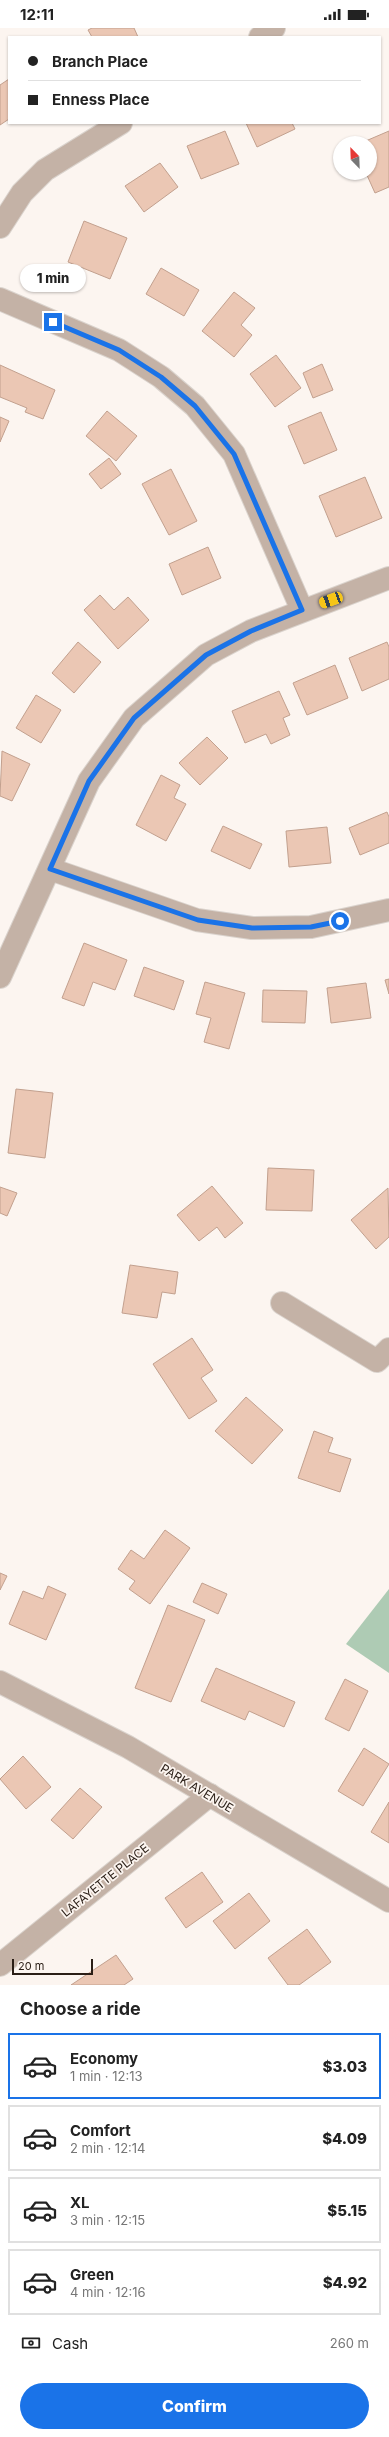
<!DOCTYPE html>
<meta charset="utf-8">
<style>
body{margin:0;font-family:Inter,sans-serif;background:#f6f6f6;color:#222;height:100vh;display:flex;flex-direction:column;font-size:15px;white-space:nowrap}
*{box-sizing:border-box;margin:0}
p{font-size:13px;color:#767676}
.icon{flex:none;width:22px;height:22px;fill:none;stroke:currentColor;stroke-width:2;stroke-linecap:round;stroke-linejoin:round}
.map{position:relative;height:1957px;overflow:hidden}
.side{display:flex;flex-direction:column;background:#fff;flex:1}
.side>*{flex:none}
.banner{position:absolute;left:8px;top:8px;width:373px;height:88px;border-radius:0px;box-shadow:0 1px 3px #0004;display:grid;align-content:center;height:88px;padding:0 20px;background:#fff}
.needle{width:26px;rotate:337deg}
.fabs{position:absolute;left:333px;top:108px;display:grid;gap:8px}
.fabs a{display:grid;place-items:center;width:44px;height:44px;border-radius:50%;background:#fff;box-shadow:0 1px 3px #0004;font-size:20px}
.scale{position:absolute;left:12px;bottom:10px;width:81px;box-sizing:border-box;padding-left:4px;border:2px solid #2a1e16;border-top:0;font-size:11px;line-height:14px;white-space:nowrap;color:#2a1e16;-webkit-text-stroke:3px #fcf5f0;paint-order:stroke}
.end{position:absolute;width:18px;height:18px;margin:-9px;border:5px solid #1a73e8;background:#fff;box-shadow:0 0 0 2px #fff}
.from{border-radius:50%}
.bubble{position:absolute;height:28px;border-radius:14px;background:#fff;box-shadow:0 1px 3px #0004;font-size:13px;font-weight:800;line-height:28px;text-align:center}
.car{position:absolute;width:12px;height:24px;margin:-12px -6px;border-radius:5px;box-shadow:0 0 3px 1px #0007;background:linear-gradient(#f5c518 24%,#345 0 40%,#f5c518 0 76%,#345 0 86%,#f5c518 0)}
.banner b{display:flex;align-items:center;gap:14px;height:38px;font-size:15px}
.banner b+b{border-top:1px solid #e0e0e0}
.banner i{width:10px;height:10px;background:#222}
ul{padding:0;list-style:none}
li{display:flex;align-items:center;gap:12px;height:66px;margin:0 8px 6px;padding:0 12px;border:2px solid #e0e0e0;border-radius:0px}
li div{flex:1}
li b{display:block;font-size:15px}
li em{font-style:normal;font-weight:800}
li.current{border-color:#1a73e8}
li>.icon{width:36px;height:36px;stroke-width:1.5}
h2{padding:0 20px;font-size:18px;line-height:48px}
.pay{display:flex;align-items:center;gap:10px;height:44px;padding:0 20px;font-size:15px}
.pay p{margin-inline-start:auto}
.primary-button{display:flex;gap:8px;margin-top:auto;padding:8px 20px}
.primary-button a{flex:1;height:46px;border-radius:24px;background:#1a73e8;color:#fff;font-size:16px;font-weight:800;line-height:46px;text-align:center}
.status{display:flex;justify-content:space-between;align-items:center;height:28px;padding:0 20px;background:#fff;direction:ltr}
.status svg{height:11px;fill:currentColor}
.map>svg:first-child{display:block}
.green{fill:#aecbb4}
.building{fill:#ebc7b4;stroke:#c2a08e}
.lines{fill:none;stroke-linecap:round;stroke-linejoin:round}
.street-casing{stroke:#dad3cd;stroke-width:24}
.street{stroke:#c4b2a6;stroke-width:22}
.route{stroke:#1a73e8;stroke-width:5}
.labels{text-anchor:middle;dominant-baseline:central;stroke-width:3.5;stroke-linejoin:round;paint-order:stroke}
.street-label{font-size:12px;fill:#2a1e16;stroke:#fcf5f0}
</style>
<div class="status"><b>12:11</b><svg viewBox="0 0 49 12"><path d="M0 12V9h3v3zM5 12V6h3v6zM10 12V3h3v9zM15 12V0h3v12zM26 1h20v11H26zM47 4h2v5h-2z"/></svg></div>
<div class="map">
<svg width="389" height="1957" viewBox="0 0 389 1957">
<rect width="100%" height="100%" fill="#fcf5f0"/>
<path class="green" d="M389 1561V1645L346 1616Z"/>
<g class="building">
<path d="M92 0H134L138 9H92L88 2Z"/>
<path d="M9 51V91L0 97V57Z"/>
<path d="M246 95H292L295 101 257 119Z"/>
<path d="M225 103 239 136 201 151 187 118Z"/>
<path d="M389 103V159L375 165 366 145H370V115H361Z"/>
<path d="M160 135 178 159 144 184 125 158Z"/>
<path d="M84 193 127 210 110 251 68 234Z"/>
<path d="M161 240 199 262 184 288 146 266Z"/>
<path d="M234 264 255 280 241 297 252 307 234 329 202 303Z"/>
<path d="M276 327 301 360 275 379 250 346Z"/>
<path d="M322 336 333 362 313 370 303 345Z"/>
<path d="M0 337 55 362 43 391 25 384 27 380 0 369Z"/>
<path d="M107 383 137 408 116 433 86 408Z"/>
<path d="M321 384 337 422 304 436 288 398Z"/>
<path d="M0 389 9 393 0 414Z"/>
<path d="M109 430 121 446 101 461 89 446Z"/>
<path d="M171 441 197 493 169 507 142 456Z"/>
<path d="M365 449 382 490 336 509 319 468Z"/>
<path d="M208 519 221 550 182 567 169 536Z"/>
<path d="M100 567 114 582 128 569 149 592 118 621 84 582Z"/>
<path d="M78 614 101 634 74 665 52 645Z"/>
<path d="M387 614 389 619V651L362 663 349 630Z"/>
<path d="M335 637 348 670 307 687 293 655Z"/>
<path d="M279 663 290 687 283 690 290 707 271 716 266 706 245 715 232 683Z"/>
<path d="M36 667 61 682 41 715 16 700Z"/>
<path d="M207 709 228 730 200 757 179 735Z"/>
<path d="M2 723 30 736 12 773 0 768Z"/>
<path d="M161 747 180 757 174 770 186 776 166 813 136 797Z"/>
<path d="M387 784 389 789V815L360 827 349 800Z"/>
<path d="M223 798 262 816 250 841 211 823Z"/>
<path d="M327 799 331 835 289 839 286 803Z"/>
<path d="M84 915 127 932 115 962 93 954 84 978 62 970Z"/>
<path d="M144 939 184 953 174 982 134 968Z"/>
<path d="M389 951V966L385 952Z"/>
<path d="M205 954 245 965 229 1021 204 1014 211 990 196 986Z"/>
<path d="M366 955 371 990 331 995 327 960Z"/>
<path d="M263 962 307 963 305 995 262 994Z"/>
<path d="M16 1061 53 1065 45 1130 8 1125Z"/>
<path d="M268 1140 314 1142 312 1183 266 1182Z"/>
<path d="M212 1158 243 1195 225 1210 217 1199 199 1213 177 1187Z"/>
<path d="M0 1159 17 1165 7 1188 0 1185Z"/>
<path d="M388 1160 389 1209 376 1221 351 1192Z"/>
<path d="M130 1237 178 1244 175 1266 162 1264 157 1290 122 1285Z"/>
<path d="M192 1310 213 1342 201 1350 217 1373 189 1391 153 1336Z"/>
<path d="M246 1369 283 1402 252 1436 215 1403Z"/>
<path d="M314 1403 333 1410 328 1424 351 1431 340 1464 298 1450Z"/>
<path d="M165 1502 190 1520 150 1576 129 1561 135 1553 118 1541 131 1522 144 1531Z"/>
<path d="M0 1545 7 1548 0 1562Z"/>
<path d="M202 1555 227 1566 218 1586 193 1574Z"/>
<path d="M48 1558 66 1566 46 1612 9 1596 23 1563 43 1571Z"/>
<path d="M168 1577 205 1592 171 1674 135 1660Z"/>
<path d="M216 1640 295 1674 284 1699 249 1683 245 1692 201 1673Z"/>
<path d="M345 1651 368 1663 349 1703 325 1691Z"/>
<path d="M364 1720 389 1736 363 1778 338 1763Z"/>
<path d="M23 1728 51 1759 26 1781 0 1751Z"/>
<path d="M80 1760 102 1779 73 1811 51 1792Z"/>
<path d="M389 1774V1815L371 1804Z"/>
<path d="M202 1844 223 1874 186 1900 165 1870Z"/>
<path d="M249 1865 270 1893 235 1921 213 1893Z"/>
<path d="M307 1901 331 1934 299 1957H288L268 1930Z"/>
<path d="M116 1927 133 1951 124 1957H71Z"/>
</g>
<g class="lines">
<defs>
<g id="street">
<path d="M260 9 274 0"/>
<path d="M0 199 22 165 45 142 121 95"/>
<path d="M0 271 119 322 161 349 195 378 234 426 302 582"/>
<path d="M50 841 197 892 252 900 311 899 389 882"/>
<path d="M0 949 89 753 134 690 206 627 251 603 389 550"/>
<path d="M282 1275 377 1333 389 1321"/>
<path d="M0 1654 128 1719 389 1873"/>
<path d="M0 1937 210 1767"/>
</g>
</defs>
<use href="#street" class="street-casing"/>
<use href="#street" class="street"/>
</g>
<g class="lines">
<path class="route" d="M53 294 119 322 161 349 195 378 234 426 302 582 251 603 206 627 134 690 89 753 50 841 198 892 252 900 311 899 340 893"/>
</g>
<g class="labels">
<g class="street-label">
<text transform="translate(197 1760) rotate(31)">PARK AVENUE</text>
<text transform="translate(105 1852) rotate(-39)">LAFAYETTE PLACE</text>
</g>
</g>
</svg>
<div class="fabs">
<a><svg class="needle" viewBox="-14 -14 28 28"><path d="M0-13l5 13h-10z" fill="#e53935"/><path d="M0 13l5-13h-10z" fill="#767676"/></svg></a>
</div>
<div class="scale">20 m</div>
<i class="end from" style="left:340px;top:893px"></i>
<i class="end" style="left:53px;top:294px"></i>
<div class="bubble" style="left:20px;top:236px;width:66px">1 min</div>
<i class="car" style="left:331px;top:572px;rotate:250deg"></i>
<div class="banner">
<b><i class="from"></i>Branch Place</b>
<b><i></i>Enness Place</b>
</div>
</div>
<section class="side">
<h2>Choose a ride</h2>
<ul>
<li class="current"><svg class="icon" aria-label="car" viewBox="0 0 24 24"><path d="M5 17H2v-5l4-1 3-4h7l3 4 3 1v5h-3M9 17h6M6 11h13"/><circle cx="7" cy="17" r="2"/><circle cx="17" cy="17" r="2"/></svg><div><b>Economy</b><p>1 min · 12:13</p></div><em>$3.03</em></li>
<li><svg class="icon" aria-label="car" viewBox="0 0 24 24"><path d="M5 17H2v-5l4-1 3-4h7l3 4 3 1v5h-3M9 17h6M6 11h13"/><circle cx="7" cy="17" r="2"/><circle cx="17" cy="17" r="2"/></svg><div><b>Comfort</b><p>2 min · 12:14</p></div><em>$4.09</em></li>
<li><svg class="icon" aria-label="car" viewBox="0 0 24 24"><path d="M5 17H2v-5l4-1 3-4h7l3 4 3 1v5h-3M9 17h6M6 11h13"/><circle cx="7" cy="17" r="2"/><circle cx="17" cy="17" r="2"/></svg><div><b>XL</b><p>3 min · 12:15</p></div><em>$5.15</em></li>
<li><svg class="icon" aria-label="car" viewBox="0 0 24 24"><path d="M5 17H2v-5l4-1 3-4h7l3 4 3 1v5h-3M9 17h6M6 11h13"/><circle cx="7" cy="17" r="2"/><circle cx="17" cy="17" r="2"/></svg><div><b>Green</b><p>4 min · 12:16</p></div><em>$4.92</em></li>
</ul>
<div class="pay"><svg class="icon" aria-label="cash" viewBox="0 0 24 24"><path d="M3 7h18v10H3z"/><circle cx="12" cy="12" r="2"/></svg>Cash<p>260 m</p></div>
<div class="primary-button"><a>Confirm</a></div>
</section>
